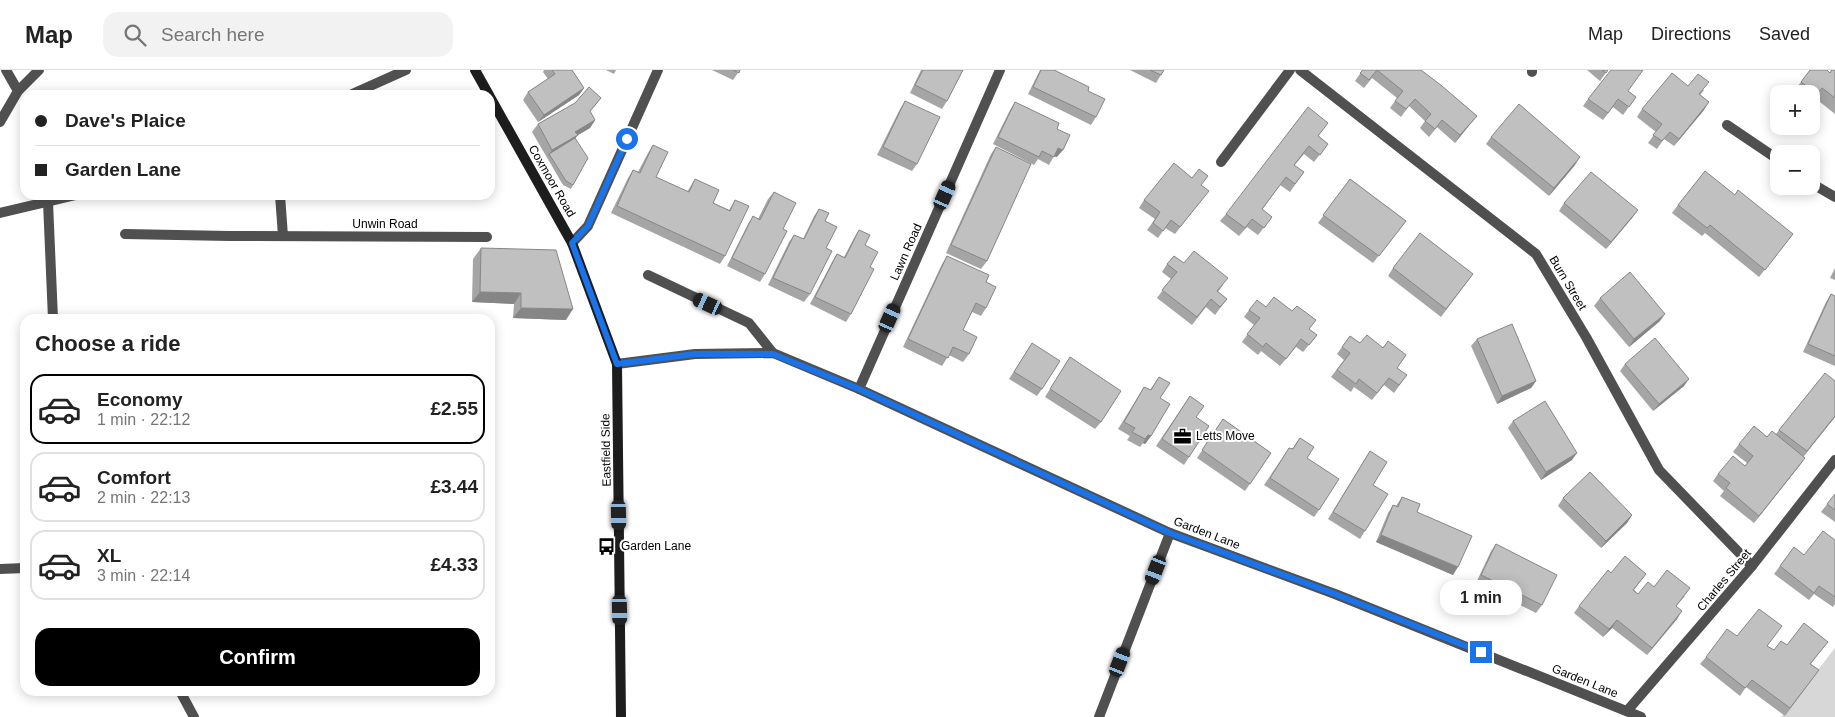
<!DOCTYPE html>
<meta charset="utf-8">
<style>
body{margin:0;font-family:Arial,sans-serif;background:#f2f2f2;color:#222;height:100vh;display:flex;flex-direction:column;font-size:19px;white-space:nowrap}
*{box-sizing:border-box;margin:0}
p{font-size:16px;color:#767676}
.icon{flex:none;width:28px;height:28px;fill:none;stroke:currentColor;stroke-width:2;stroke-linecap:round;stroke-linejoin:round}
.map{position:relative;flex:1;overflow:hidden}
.drawer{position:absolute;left:20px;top:244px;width:475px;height:382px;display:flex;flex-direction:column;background:#fff;border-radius:15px;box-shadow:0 2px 12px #0003}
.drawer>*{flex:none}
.hud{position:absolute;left:20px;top:20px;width:475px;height:110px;border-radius:15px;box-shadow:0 2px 12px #0003;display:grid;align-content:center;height:110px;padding:0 15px;background:#fff}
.buttons{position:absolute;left:1770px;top:15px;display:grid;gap:10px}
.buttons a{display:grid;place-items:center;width:50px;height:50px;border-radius:10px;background:#fff;box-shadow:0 2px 12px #0003;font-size:25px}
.end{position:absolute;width:22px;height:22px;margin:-11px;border:6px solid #1a73e8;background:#fff;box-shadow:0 0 0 2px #fff}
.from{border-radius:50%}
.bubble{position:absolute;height:35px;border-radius:15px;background:#fff;box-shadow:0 2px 12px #0003;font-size:16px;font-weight:600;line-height:35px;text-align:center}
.car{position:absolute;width:15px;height:30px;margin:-15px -8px;border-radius:6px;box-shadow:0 0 4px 1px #0007;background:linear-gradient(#222 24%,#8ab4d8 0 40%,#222 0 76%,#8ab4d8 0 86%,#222 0)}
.hud b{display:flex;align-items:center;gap:18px;height:48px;font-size:19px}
.hud b+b{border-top:1px solid #e0e0e0}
.hud i{width:12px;height:12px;background:#222}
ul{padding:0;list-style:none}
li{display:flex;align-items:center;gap:15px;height:70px;margin:0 10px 8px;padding:0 5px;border:2px solid #e0e0e0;border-radius:15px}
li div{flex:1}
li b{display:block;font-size:19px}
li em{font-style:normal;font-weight:600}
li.on{border-color:#000}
li>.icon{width:45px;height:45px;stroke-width:1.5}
h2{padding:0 15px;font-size:22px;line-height:60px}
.cta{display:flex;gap:10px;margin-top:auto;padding:10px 15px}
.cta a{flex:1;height:58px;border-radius:15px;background:#000;color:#fff;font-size:20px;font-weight:600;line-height:58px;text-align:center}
header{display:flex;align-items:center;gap:30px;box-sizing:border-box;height:70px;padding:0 25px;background:#fff;border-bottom:1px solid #e0e0e0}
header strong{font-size:24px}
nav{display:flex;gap:28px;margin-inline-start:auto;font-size:18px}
.search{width:350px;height:45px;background:#f2f2f2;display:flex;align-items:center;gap:12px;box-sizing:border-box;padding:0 18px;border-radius:15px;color:#767676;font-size:19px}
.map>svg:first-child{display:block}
.green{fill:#d7d7d7}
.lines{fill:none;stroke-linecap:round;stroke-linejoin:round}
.street{stroke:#505050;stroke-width:10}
.secondary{stroke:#1d1d1d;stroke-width:10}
.wall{fill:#a5a5a5}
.shaded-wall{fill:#868686}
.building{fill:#c0c0c0;stroke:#868686}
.route{stroke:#1a73e8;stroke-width:6}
.labels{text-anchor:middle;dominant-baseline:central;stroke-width:4;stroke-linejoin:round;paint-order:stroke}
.street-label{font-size:12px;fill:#000;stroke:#fff}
.poi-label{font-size:12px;fill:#000;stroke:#fff;text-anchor:start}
</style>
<header>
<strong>Map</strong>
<div class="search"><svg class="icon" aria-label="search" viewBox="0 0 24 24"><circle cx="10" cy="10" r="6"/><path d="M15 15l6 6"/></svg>Search here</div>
<nav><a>Map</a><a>Directions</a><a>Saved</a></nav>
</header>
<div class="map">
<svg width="1835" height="647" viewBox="0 0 1835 647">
<rect width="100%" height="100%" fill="#fff"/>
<path class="green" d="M1835 578V647H1781Z"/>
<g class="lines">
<g class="street">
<path d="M6 0 18 21"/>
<path d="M1300 0 1536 184 1586 267 1659 400 1752 496"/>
<path d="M1532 2V0"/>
<path d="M350 25 406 0"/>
<path d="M0 52 18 21 39 0"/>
<path d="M1727 55 1779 90"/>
<path d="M1221 92 1290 0"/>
<path d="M1811 113 1835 127"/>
<path d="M280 125 283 166"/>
<path d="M48 132 53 249"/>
<path d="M0 143 76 125"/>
<path d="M125 164 229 166 487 167"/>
<path d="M572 173 588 156 658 0"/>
<path d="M648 205 749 253 773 283"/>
<path d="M617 294 695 284 773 283 859 319 1170 463 1335 524 1641 647"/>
<path d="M859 319 1000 0"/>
<path d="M0 499 25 498"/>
<path d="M180 621 194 647"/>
<path d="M1627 641 1752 496 1835 390"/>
<path d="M1099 647 1170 463"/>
</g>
<g class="secondary">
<path d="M475 0 489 25"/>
<path d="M490 27 572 173 617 294 621 647"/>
</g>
</g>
<g class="wall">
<path d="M544 0H572L584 18 579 25 538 52 523 30 528 22 548 9 543 2Z"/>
<path d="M606 0H616L614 4Z"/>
<path d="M712 0H740L733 10Z"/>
<path d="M921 0H963L947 31 942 39 910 23Z"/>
<path d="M1040 0H1054L1088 21 1096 47 1091 55 1028 24Z"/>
<path d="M1130 0H1164L1156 13Z"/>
<path d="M1361 0H1421L1477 46 1455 73 1437 57 1429 67 1420 58 1425 51 1409 36 1401 47 1390 38 1397 28 1372 8 1364 18 1355 11 1362 1Z"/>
<path d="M1587 0H1608L1600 11Z"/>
<path d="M1830 0H1835V44L1815 28 1811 33V24H1796L1793 22 1801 12 1830 3 1831 1Z"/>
<path d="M1688 16 1704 20 1700 25 1704 40 1674 76 1664 69 1657 79 1648 73 1656 62 1637 47 1642 39Z"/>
<path d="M1628 21 1636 27 1623 45 1613 37 1603 50 1583 36 1588 29Z"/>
<path d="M601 28 590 42 595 50 590 58 578 65 575 68 573 115 571 119 563 115 532 62 538 54Z"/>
<path d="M905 31 917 94 912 101 877 85 900 39Z"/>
<path d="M1015 32 1057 59V87L1054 86 1049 95 1038 89 1034 95 993 74 1010 40Z"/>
<path d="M1319 66 1328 74 1314 92 1304 84 1294 96 1304 102 1290 122 1280 115 1262 140 1272 147 1258 165 1247 157 1239 166 1220 151 1226 144Z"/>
<path d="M1491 67 1575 95 1549 126 1486 74Z"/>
<path d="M653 75 656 107 687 122 695 109 713 133 729 140 735 130 725 186 720 194 611 143 628 108 633 100 638 102 648 83Z"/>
<path d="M996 77 987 191 981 199 946 183 991 84Z"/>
<path d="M1350 109 1406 151 1373 193 1318 153Z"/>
<path d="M1202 115 1203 128 1175 164 1165 158 1158 168 1147 160 1155 149 1139 138 1144 130Z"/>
<path d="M774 122 783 159 765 204 760 212 727 196 748 154 753 146 758 149 768 129Z"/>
<path d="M1735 125 1793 164 1759 207 1705 163 1702 166 1672 143 1678 135Z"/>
<path d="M1564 133 1638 140 1632 148 1606 179 1559 141Z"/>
<path d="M819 139 825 151 826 178 810 224 804 232 768 215 789 172 794 165 803 169 814 146Z"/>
<path d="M859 160 865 175 870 197 851 244 846 252 810 234 832 192 837 184 844 187 854 168Z"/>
<path d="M481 178 566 250 513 248 514 234 472 232 473 189Z"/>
<path d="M947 186 986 212V238L981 246 972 242 963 260 969 284 963 292 949 285 942 296 903 277 942 194Z"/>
<path d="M1184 193 1223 215 1218 222 1227 229 1215 245 1206 237 1192 255 1157 228 1171 209 1162 202 1167 194Z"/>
<path d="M1393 198 1473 204 1441 247 1388 206Z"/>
<path d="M1835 198V210L1830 208Z"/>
<path d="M1831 224 1835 226V296L1803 282 1826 232Z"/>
<path d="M1600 228 1660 251 1629 277 1594 236Z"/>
<path d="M1266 237 1309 259 1317 265 1303 282 1296 277 1280 296 1261 281 1258 285 1242 272 1254 255 1244 247 1249 240Z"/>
<path d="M1350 266 1397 298 1407 305 1394 323 1384 315 1372 330 1354 317 1351 322 1331 307 1344 290 1337 284Z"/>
<path d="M1477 269 1536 311 1531 318 1497 334 1471 276Z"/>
<path d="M1032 273 1042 319 1037 326 1009 309Z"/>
<path d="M1070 287 1101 352 1095 359 1045 327Z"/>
<path d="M1625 294 1684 316 1653 341 1620 301Z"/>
<path d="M1159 307 1160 328 1151 366 1145 374 1143 373 1140 377 1127 370 1130 366 1118 359 1144 317 1150 320Z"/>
<path d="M1190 326 1196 347 1189 387 1184 395 1156 376Z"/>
<path d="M1835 347 1804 386 1800 395 1754 453 1720 426 1724 421 1713 411 1718 404 1745 396 1747 393 1733 382 1739 374 1776 364 1779 360Z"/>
<path d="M1223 349 1271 383 1245 421 1197 388Z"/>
<path d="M1513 351 1572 390 1541 410 1508 358Z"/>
<path d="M1300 368 1307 388 1319 440 1314 447 1264 415 1289 378 1292 379Z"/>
<path d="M1370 381 1373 415 1365 461 1360 469 1328 449Z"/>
<path d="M1835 424V452L1821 442Z"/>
<path d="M1402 427 1417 442 1453 505 1376 472 1388 443 1393 435 1396 436Z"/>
<path d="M1563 428 1632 445 1627 453 1601 478 1558 436Z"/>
<path d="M1835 470V534L1833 537 1814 524 1809 530 1774 504 1794 477 1804 485Z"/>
<path d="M1496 474 1542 535 1536 543 1476 513 1491 481Z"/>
<path d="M1646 504 1634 520 1638 524 1654 517 1685 526 1676 536 1677 549 1647 585 1612 558 1603 567 1574 543 1579 536Z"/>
<path d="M1737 566 1767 576 1774 580 1787 575 1822 579 1811 594 1819 600 1785 646 1746 617 1740 626 1700 594 1706 587Z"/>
</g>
<g class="shaded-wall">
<path d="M584 18 579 25 538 52 544 45Z"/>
<path d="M1709 32 1704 40 1674 76 1679 69Z"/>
<path d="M1477 46 1471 53 1455 73 1460 65Z"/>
<path d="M595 50 590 58 578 65 572 72 549 84 547 88 552 80 575 62Z"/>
<path d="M1058 78 1063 80 1057 87 1053 86Z"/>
<path d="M1580 87 1575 95 1549 126 1554 118Z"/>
<path d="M1638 140 1632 148 1606 179 1611 172Z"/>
<path d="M480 222 521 223 514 234 472 232Z"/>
<path d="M521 238 573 239 566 250 513 248Z"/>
<path d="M1665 244 1660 251 1629 277 1634 269Z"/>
<path d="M1689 309 1684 316 1653 341 1659 334Z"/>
<path d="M1536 311 1531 318 1497 334 1502 326Z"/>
<path d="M1835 346V347L1801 389 1807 381Z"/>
<path d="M1148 365 1151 366 1145 374 1143 373Z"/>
<path d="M1577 383 1572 390 1541 410 1546 402Z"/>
<path d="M1805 388 1800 395 1754 453 1759 446Z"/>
<path d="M1632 445 1627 453 1601 478 1606 471Z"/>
<path d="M1381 465 1458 497 1453 505 1376 472Z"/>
<path d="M1682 541 1677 549 1647 585 1652 578Z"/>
<path d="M1617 550 1612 558 1603 567 1609 559Z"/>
</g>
<g class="building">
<path d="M552 0H572L584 18 544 45 528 22 555 4Z"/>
<path d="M733 0H740L739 3Z"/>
<path d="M923 0H963L947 31 915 15Z"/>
<path d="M1041 0H1054L1089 17 1088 21 1105 29 1096 47 1033 17Z"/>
<path d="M1150 0H1164L1161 5Z"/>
<path d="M1363 0H1421L1442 16 1477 46 1460 65 1442 50 1435 59 1425 51 1431 44 1415 29 1406 39 1395 31 1403 21 1377 0 1369 10 1360 3Z"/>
<path d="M1602 0H1608L1606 3Z"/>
<path d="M1611 0H1643L1628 21 1636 27 1629 37 1618 29 1608 43 1588 29Z"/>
<path d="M1810 0H1827L1830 3 1832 0H1835V28L1822 18 1817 24 1801 12Z"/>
<path d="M1672 3 1688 16 1698 4 1709 12 1699 24 1709 32 1679 69 1670 62 1662 71 1653 65 1662 54 1642 39Z"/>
<path d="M589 17 601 28 590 41 595 50 575 62 578 65 552 80 538 54 575 33Z"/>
<path d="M905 31 940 47 917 94 883 77Z"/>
<path d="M1015 32 1059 53 1057 59 1070 65 1063 80 1058 78 1054 87 1042 81 1039 87 998 67Z"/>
<path d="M1519 34 1580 87 1554 118 1491 67Z"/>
<path d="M1308 37 1328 53 1318 66 1328 74 1320 85 1309 76 1294 95 1304 102 1295 114 1286 107 1262 139 1272 147 1264 158 1252 149 1245 158 1226 144Z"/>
<path d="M575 68 588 88 573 115 566 111 549 84Z"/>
<path d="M653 75 668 82 656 107 689 122 695 109 719 120 713 133 730 141 735 130 749 136 725 186 617 136 633 100 640 103Z"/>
<path d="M996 77 1031 94 987 191 951 175Z"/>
<path d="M1174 93 1192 108 1199 99 1208 106 1201 115 1209 121 1180 157 1171 150 1163 161 1153 153 1160 142 1144 130Z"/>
<path d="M1705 101 1735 125 1738 120 1793 164 1765 200 1710 155 1707 158 1678 135Z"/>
<path d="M1591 102 1638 140 1611 172 1564 133Z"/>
<path d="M1350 109 1406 151 1379 186 1323 145Z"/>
<path d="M774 122 796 133 783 159 787 161 765 204 732 188 753 146 760 150Z"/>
<path d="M819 139 829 143 825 151 837 157 826 178 832 181 810 224 773 208 794 165 804 169Z"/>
<path d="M859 160 870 165 865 175 878 182 870 197 874 199 851 244 815 227 837 184 845 188Z"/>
<path d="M1420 163 1473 204 1446 239 1393 198Z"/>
<path d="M481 178 556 180 573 239 521 238V223L480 222Z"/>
<path d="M1194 181 1228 208 1217 221 1227 229 1220 237 1211 229 1197 247 1162 220 1177 202 1167 194 1174 186 1184 193Z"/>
<path d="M947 186 989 205 986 212 996 217 986 238 976 233 963 260 977 267 969 284 953 277 948 288 908 269Z"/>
<path d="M1630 202 1665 244 1634 269 1600 228Z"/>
<path d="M1831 224 1835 226V286L1808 274Z"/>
<path d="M1274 227 1292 241 1297 236 1316 250 1309 259 1317 265 1309 275 1301 269 1286 289 1266 273 1263 277 1247 264 1260 248 1249 240 1257 230 1266 237Z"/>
<path d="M1512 254 1536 311 1502 326 1477 269Z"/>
<path d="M1367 265 1383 278 1388 271 1406 285 1397 298 1407 305 1399 315 1389 308 1377 323 1359 309 1356 314 1337 300 1350 283 1342 277 1350 266 1360 273Z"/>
<path d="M1655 268 1689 309 1659 334 1625 294Z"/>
<path d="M1032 273 1060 291 1042 319 1014 302Z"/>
<path d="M1070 287 1121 321 1101 352 1050 319Z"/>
<path d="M1825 303 1835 311V346L1807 381 1779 360Z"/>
<path d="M1159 307 1170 313 1160 328 1170 334 1151 366 1148 365 1145 369 1132 362 1135 358 1124 352 1144 317 1151 320Z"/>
<path d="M1190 326 1204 336 1196 347 1209 356 1189 387 1162 369Z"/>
<path d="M1545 331 1577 383 1546 402 1513 351Z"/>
<path d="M1223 349 1271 383 1250 414 1202 380Z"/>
<path d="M1754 356 1767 367 1772 361 1805 388 1759 446 1726 418 1730 413 1718 404 1733 386 1745 396 1753 386 1739 374Z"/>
<path d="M1300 368 1314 377 1307 388 1339 409 1319 440 1270 408 1289 378 1293 379Z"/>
<path d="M1370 381 1387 392 1373 415 1388 424 1365 461 1333 442Z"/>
<path d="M1590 402 1632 445 1606 471 1563 428Z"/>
<path d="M1835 424V440L1827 434Z"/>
<path d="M1402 427 1420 434 1417 442 1472 466 1458 497 1381 465 1393 435 1398 437Z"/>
<path d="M1823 461 1835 470V527L1819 516 1814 523 1780 496 1794 477 1804 485Z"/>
<path d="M1496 474 1557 505 1542 535 1481 505Z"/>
<path d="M1625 486 1646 504 1633 520 1638 524 1648 512 1654 517 1667 500 1690 518 1676 536 1682 541 1652 578 1617 550 1609 559 1579 536 1608 500 1611 503Z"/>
<path d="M1759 539 1782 556 1767 576 1774 580 1781 571 1787 575 1804 553 1828 572 1810 594 1819 600 1790 638 1752 610 1745 618 1706 587 1727 559 1737 566Z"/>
</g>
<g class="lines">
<path class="route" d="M627 69 588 156 572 173 617 294 695 284H773L859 319 1170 463 1335 524 1481 582"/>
</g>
<defs>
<symbol id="office-bare" viewBox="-9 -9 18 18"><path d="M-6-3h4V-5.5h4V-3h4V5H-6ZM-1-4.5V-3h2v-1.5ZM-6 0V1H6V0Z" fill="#000" stroke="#fff" stroke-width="2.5" paint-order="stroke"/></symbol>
<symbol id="bus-bare" viewBox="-9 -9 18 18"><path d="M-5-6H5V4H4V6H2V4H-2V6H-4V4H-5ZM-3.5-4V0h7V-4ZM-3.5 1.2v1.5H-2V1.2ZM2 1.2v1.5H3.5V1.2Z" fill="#000" stroke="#fff" stroke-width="2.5" paint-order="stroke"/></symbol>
</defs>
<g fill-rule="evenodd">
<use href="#office-bare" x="1170" y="354" width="25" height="25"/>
<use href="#bus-bare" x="594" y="464" width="25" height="25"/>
</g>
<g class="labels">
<g class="street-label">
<text transform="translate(552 111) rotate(60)">Coxmoor Road</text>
<text x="385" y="154">Unwin Road</text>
<text transform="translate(906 182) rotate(-66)">Lawn Road</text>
<text transform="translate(1568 213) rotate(59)">Burn Street</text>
<text transform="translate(606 380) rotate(-91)">Eastfield Side</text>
<text transform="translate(1207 463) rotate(21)">Garden Lane</text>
<text transform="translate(1724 510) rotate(-50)">Charles Street</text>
<text transform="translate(1585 611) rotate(22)">Garden Lane</text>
</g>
<g class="poi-label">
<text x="1196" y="366">Letts Move</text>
<text x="621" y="476">Garden Lane</text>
</g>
</g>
</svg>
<div class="buttons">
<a>+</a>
<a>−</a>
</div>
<i class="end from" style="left:627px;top:69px"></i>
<i class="end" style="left:1481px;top:582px"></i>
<div class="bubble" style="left:1440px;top:510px;width:82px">1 min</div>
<i class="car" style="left:945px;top:125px;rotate:24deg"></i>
<i class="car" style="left:708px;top:234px;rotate:295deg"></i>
<i class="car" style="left:890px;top:248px;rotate:24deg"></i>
<i class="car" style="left:619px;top:445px;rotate:179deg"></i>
<i class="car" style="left:1156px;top:500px;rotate:201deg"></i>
<i class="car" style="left:620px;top:540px;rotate:179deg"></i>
<i class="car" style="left:1120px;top:592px;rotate:21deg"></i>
<div class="hud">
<b><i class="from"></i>Dave's Plaice</b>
<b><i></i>Garden Lane</b>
</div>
<section class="drawer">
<h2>Choose a ride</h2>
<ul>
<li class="on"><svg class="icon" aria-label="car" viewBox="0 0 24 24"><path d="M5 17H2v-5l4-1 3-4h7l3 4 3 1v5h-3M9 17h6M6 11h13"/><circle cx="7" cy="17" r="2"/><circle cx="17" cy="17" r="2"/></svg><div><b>Economy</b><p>1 min · 22:12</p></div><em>£2.55</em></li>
<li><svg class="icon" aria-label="car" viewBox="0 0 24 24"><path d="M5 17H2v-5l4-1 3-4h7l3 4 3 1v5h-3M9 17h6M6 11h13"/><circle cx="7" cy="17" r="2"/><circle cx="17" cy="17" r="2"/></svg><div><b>Comfort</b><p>2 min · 22:13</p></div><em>£3.44</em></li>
<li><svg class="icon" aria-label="car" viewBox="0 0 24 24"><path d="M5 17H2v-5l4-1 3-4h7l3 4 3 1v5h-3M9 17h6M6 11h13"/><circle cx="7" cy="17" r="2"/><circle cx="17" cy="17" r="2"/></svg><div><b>XL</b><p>3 min · 22:14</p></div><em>£4.33</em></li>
</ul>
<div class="cta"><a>Confirm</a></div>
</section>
</div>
